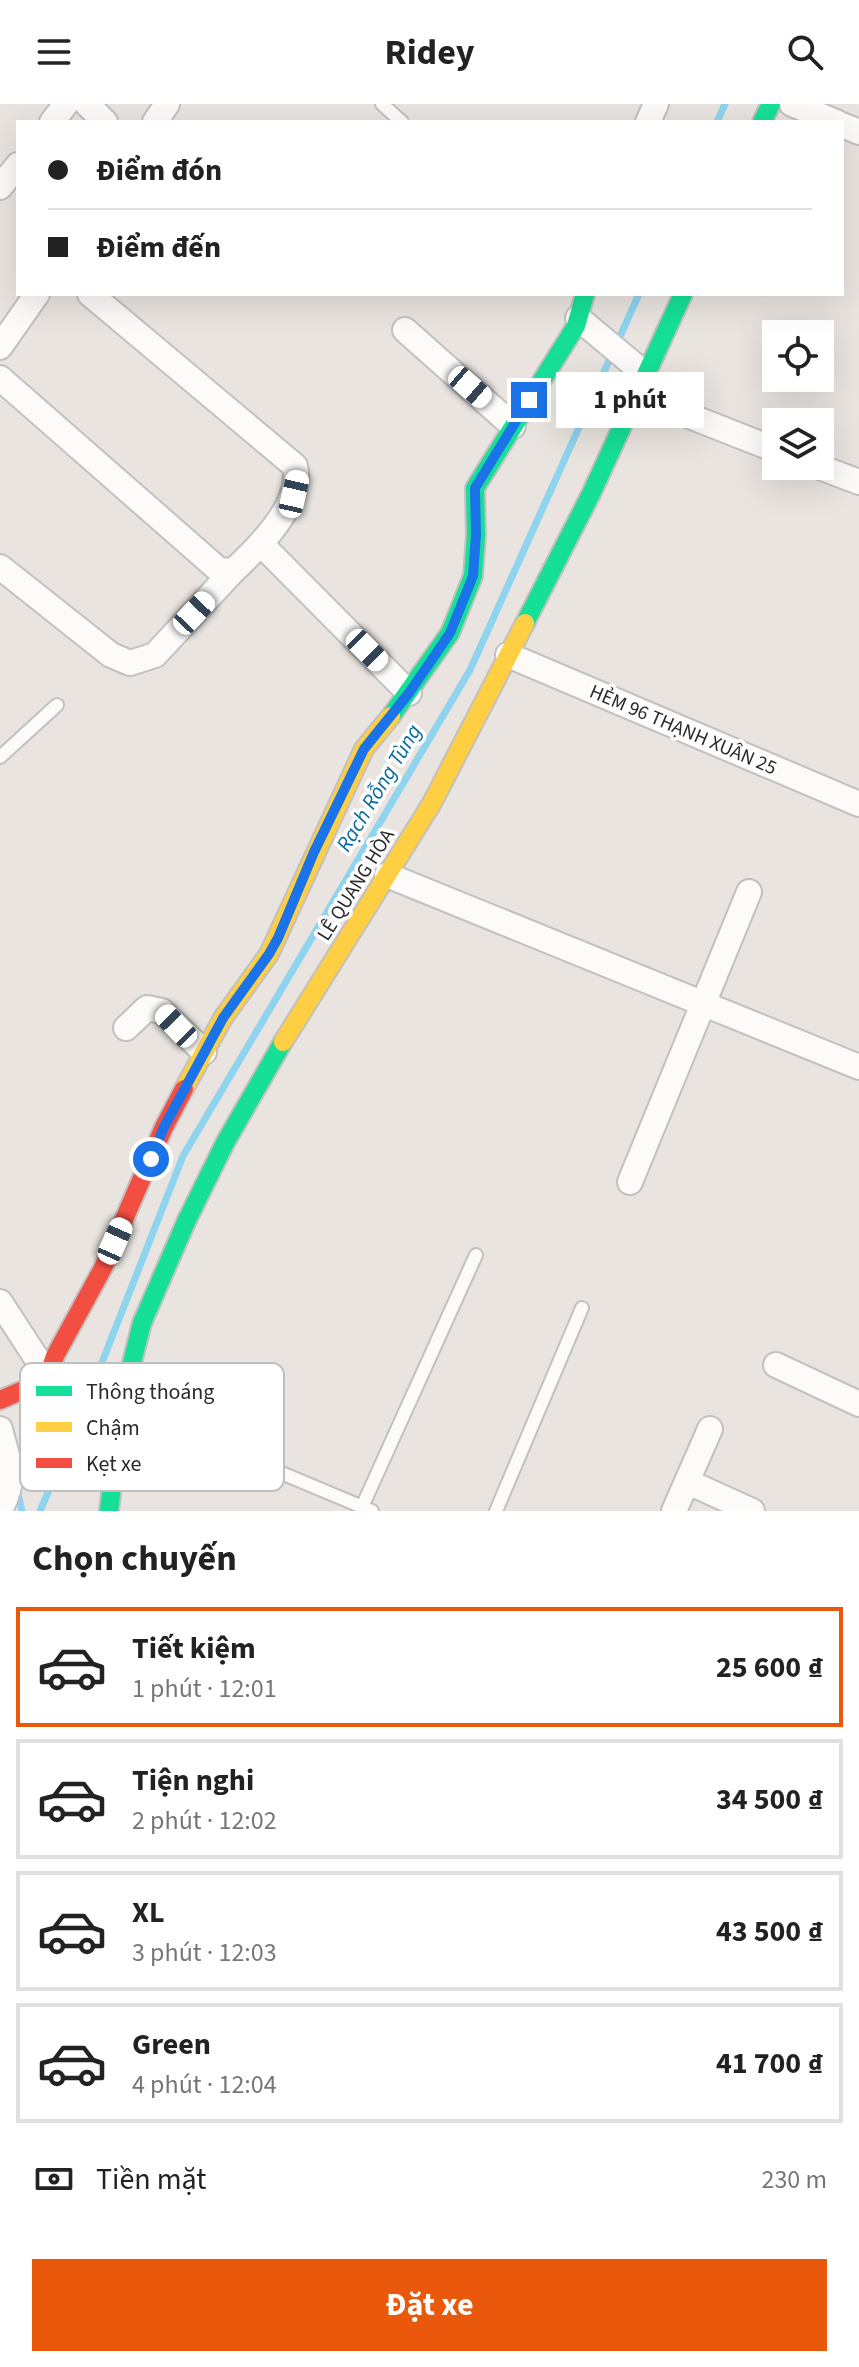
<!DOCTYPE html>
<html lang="vi">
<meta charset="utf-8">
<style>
body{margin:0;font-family:"Source Sans 3",sans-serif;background:#f6f6f6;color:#222;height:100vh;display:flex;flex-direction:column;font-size:30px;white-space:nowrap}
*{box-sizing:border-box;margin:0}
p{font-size:26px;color:#767676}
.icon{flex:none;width:44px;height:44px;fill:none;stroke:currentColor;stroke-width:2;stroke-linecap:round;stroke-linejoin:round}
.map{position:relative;height:1407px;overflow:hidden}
.side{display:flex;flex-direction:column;background:#fff;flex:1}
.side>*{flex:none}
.hud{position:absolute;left:16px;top:16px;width:828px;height:176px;border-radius:0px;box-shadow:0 8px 32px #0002;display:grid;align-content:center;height:176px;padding:0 32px;background:#fff}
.buttons{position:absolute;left:762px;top:216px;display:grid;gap:16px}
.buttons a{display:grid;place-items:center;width:72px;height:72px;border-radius:0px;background:#fff;box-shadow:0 8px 32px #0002;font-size:40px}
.end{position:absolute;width:36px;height:36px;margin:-18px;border:10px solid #1a73e8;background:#fff;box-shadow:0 0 0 4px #fff}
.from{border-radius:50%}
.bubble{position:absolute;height:56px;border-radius:0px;background:#fff;box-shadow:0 8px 32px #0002;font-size:26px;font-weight:700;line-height:56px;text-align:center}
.car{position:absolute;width:24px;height:48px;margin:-24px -12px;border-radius:10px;box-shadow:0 0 6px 2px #0007;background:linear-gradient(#fff 24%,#345 0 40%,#fff 0 76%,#345 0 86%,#fff 0)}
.hud b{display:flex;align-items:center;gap:28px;height:76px;font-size:30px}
.hud b+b{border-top:2px solid #e0e0e0}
.hud i{width:20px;height:20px;background:#222}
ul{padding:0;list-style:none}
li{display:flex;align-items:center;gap:24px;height:120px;margin:0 16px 12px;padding:0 16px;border:4px solid #e0e0e0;border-radius:0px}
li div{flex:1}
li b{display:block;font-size:30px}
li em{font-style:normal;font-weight:700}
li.on{border-color:#ea580c}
li>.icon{width:72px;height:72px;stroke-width:1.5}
h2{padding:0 32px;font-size:36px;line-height:96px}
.pay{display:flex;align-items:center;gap:20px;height:88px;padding:0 32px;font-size:30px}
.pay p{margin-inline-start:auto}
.button{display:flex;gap:16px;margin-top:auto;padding:16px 32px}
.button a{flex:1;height:92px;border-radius:0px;background:#ea580c;color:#fff;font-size:32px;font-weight:700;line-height:92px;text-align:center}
header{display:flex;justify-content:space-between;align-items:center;height:104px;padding:0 32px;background:#fff;font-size:36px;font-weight:700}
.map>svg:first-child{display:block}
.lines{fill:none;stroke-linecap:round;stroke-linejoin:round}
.stream{stroke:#8ed4ee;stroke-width:7}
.lane-casing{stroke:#c2c0c1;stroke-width:16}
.street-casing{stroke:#c2c0c1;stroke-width:28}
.fast-casing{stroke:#c2c0c1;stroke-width:22}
.slow-casing{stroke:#c2c0c1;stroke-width:22}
.jam-casing{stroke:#c2c0c1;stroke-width:22}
.lane{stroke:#fcfbfa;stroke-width:12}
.street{stroke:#fcfbfa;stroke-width:24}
.fast{stroke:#16e098;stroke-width:18}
.slow{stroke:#ffcf43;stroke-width:18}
.jam{stroke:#f24e42;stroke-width:18}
.route{stroke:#1a73e8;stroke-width:10}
.labels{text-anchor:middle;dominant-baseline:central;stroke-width:7;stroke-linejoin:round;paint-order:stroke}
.street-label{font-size:20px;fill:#2a2a2a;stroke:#fff}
.water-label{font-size:22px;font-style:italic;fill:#0569a2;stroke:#fff}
.key{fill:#fff;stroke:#bfbfbf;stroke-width:2}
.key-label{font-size:22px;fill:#2a2a2a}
</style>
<header><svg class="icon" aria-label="menu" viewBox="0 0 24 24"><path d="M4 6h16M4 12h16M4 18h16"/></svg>Ridey<svg class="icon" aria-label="search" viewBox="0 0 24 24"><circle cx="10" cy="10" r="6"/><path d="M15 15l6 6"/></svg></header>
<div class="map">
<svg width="859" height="1407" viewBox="0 0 859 1407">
<rect width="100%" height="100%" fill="#e9e4df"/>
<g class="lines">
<g class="stream">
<path d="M717 18 725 0"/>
<path d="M617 239 639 190"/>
<path d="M17 1386 22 1407"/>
<path d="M40 1407 79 1317 183 1052 470 566 612 250"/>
</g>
<defs>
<g id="lane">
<path d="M382 0 402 18"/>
<path d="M0 653 57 601"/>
<path d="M124 1303 372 1407"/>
<path d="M362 1403 476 1151"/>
<path d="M496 1407 582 1204"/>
</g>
<g id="street">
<path d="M87 0 105 18"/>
<path d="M792 0 836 18"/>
<path d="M52 18 66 0"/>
<path d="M155 18 167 0"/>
<path d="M648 18 656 0"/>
<path d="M842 21 859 28"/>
<path d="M0 83 18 61"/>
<path d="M578 214 645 270"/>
<path d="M405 226 513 322"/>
<path d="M0 243 37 190"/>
<path d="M0 274 219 466 233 467C258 444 304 399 295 362L90 190"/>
<path d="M636 291 776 346"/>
<path d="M817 362 859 378"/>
<path d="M262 441 409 589"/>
<path d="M0 463 111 551 130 559 155 551 233 467"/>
<path d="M508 551 859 700"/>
<path d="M387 771 859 963"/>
<path d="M126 924 147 904 162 907 204 948"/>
<path d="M630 1078 749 788"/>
<path d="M0 1198 48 1272"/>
<path d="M776 1261 859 1300"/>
<path d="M0 1325C8 1358 18 1374 0 1406"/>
<path d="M688 1378 752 1407"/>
<path d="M674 1407 710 1325"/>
</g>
<g id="fast">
<path d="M762 18 771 0"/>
<path d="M525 519 591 390 683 190"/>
<path d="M391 612 450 529 473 472 476 431 475 384 576 222 585 190"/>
<path d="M109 1407 121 1302 142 1219 186 1118 225 1039 283 938"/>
</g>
<g id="slow">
<path d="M283 938 432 699 525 519"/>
<path d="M184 985 223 914 269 850 364 645 391 612"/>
</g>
<path id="jam" d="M0 1296 35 1281 48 1272 55 1252 103 1164 164 1023 184 985"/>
</defs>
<use href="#lane" class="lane-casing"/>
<use href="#street" class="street-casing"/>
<use href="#fast" class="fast-casing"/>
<use href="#slow" class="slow-casing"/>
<use href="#jam" class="jam-casing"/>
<use href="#lane" class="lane"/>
<use href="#street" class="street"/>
<use href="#fast" class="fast"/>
<use href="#slow" class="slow"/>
<use href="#jam" class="jam"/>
</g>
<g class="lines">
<path class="route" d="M151 1055 164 1023 223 914 269 850 278 834 314 748 364 645 409 589 450 529 473 472 476 431 475 384 529 296"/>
</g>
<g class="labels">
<g class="street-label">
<text transform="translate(683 626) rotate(23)">HẺM 96 THẠNH XUÂN 25</text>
<text transform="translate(356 781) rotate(-58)">LÊ QUANG HÒA</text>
</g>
<g class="water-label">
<text transform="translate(379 684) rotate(-59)">Rạch Rỗng Tùng</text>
</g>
</g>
<rect x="20" y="1259" width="264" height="128" rx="12" class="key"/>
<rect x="36" y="1282" width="36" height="10" fill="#16e098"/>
<rect x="36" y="1318" width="36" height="10" fill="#ffcf43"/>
<rect x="36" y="1354" width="36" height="10" fill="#f24e42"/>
<g class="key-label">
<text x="86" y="1295">Thông thoáng</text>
<text x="86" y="1331">Chậm</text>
<text x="86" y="1367">Kẹt xe</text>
</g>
</svg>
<div class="buttons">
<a><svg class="icon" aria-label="locate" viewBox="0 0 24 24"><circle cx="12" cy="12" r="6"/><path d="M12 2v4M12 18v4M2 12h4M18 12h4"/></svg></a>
<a><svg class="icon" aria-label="layers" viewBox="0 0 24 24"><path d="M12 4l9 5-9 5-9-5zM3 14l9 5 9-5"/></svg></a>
</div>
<i class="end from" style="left:151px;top:1055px"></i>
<i class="end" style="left:529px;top:296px"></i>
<div class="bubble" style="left:556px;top:268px;width:148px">1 phút</div>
<i class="car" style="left:470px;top:283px;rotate:131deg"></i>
<i class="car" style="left:294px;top:390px;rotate:13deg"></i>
<i class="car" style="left:194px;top:509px;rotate:43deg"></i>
<i class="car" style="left:367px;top:546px;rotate:135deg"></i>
<i class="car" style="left:176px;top:922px;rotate:316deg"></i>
<i class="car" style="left:115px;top:1137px;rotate:24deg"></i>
<div class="hud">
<b><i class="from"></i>Điểm đón</b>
<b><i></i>Điểm đến</b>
</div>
</div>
<section class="side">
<h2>Chọn chuyến</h2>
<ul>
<li class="on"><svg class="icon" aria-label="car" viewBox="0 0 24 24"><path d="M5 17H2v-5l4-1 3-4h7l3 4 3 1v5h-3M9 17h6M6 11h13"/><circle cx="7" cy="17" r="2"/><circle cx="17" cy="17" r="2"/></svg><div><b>Tiết kiệm</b><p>1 phút · 12:01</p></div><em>25 600 ₫</em></li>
<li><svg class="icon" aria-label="car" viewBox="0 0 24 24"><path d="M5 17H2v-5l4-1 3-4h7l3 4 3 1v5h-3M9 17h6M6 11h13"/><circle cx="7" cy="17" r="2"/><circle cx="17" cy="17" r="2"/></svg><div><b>Tiện nghi</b><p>2 phút · 12:02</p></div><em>34 500 ₫</em></li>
<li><svg class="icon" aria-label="car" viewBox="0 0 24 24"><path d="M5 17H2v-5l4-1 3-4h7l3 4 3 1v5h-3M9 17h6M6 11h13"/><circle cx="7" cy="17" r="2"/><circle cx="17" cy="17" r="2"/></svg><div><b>XL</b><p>3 phút · 12:03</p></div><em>43 500 ₫</em></li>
<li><svg class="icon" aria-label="car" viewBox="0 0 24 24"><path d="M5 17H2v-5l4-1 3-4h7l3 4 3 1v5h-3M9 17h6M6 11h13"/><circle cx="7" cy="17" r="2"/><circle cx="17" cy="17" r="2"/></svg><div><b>Green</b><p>4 phút · 12:04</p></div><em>41 700 ₫</em></li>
</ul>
<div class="pay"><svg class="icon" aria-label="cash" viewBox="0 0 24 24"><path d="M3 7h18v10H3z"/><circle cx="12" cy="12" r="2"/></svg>Tiền mặt<p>230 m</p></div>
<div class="button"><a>Đặt xe</a></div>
</section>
